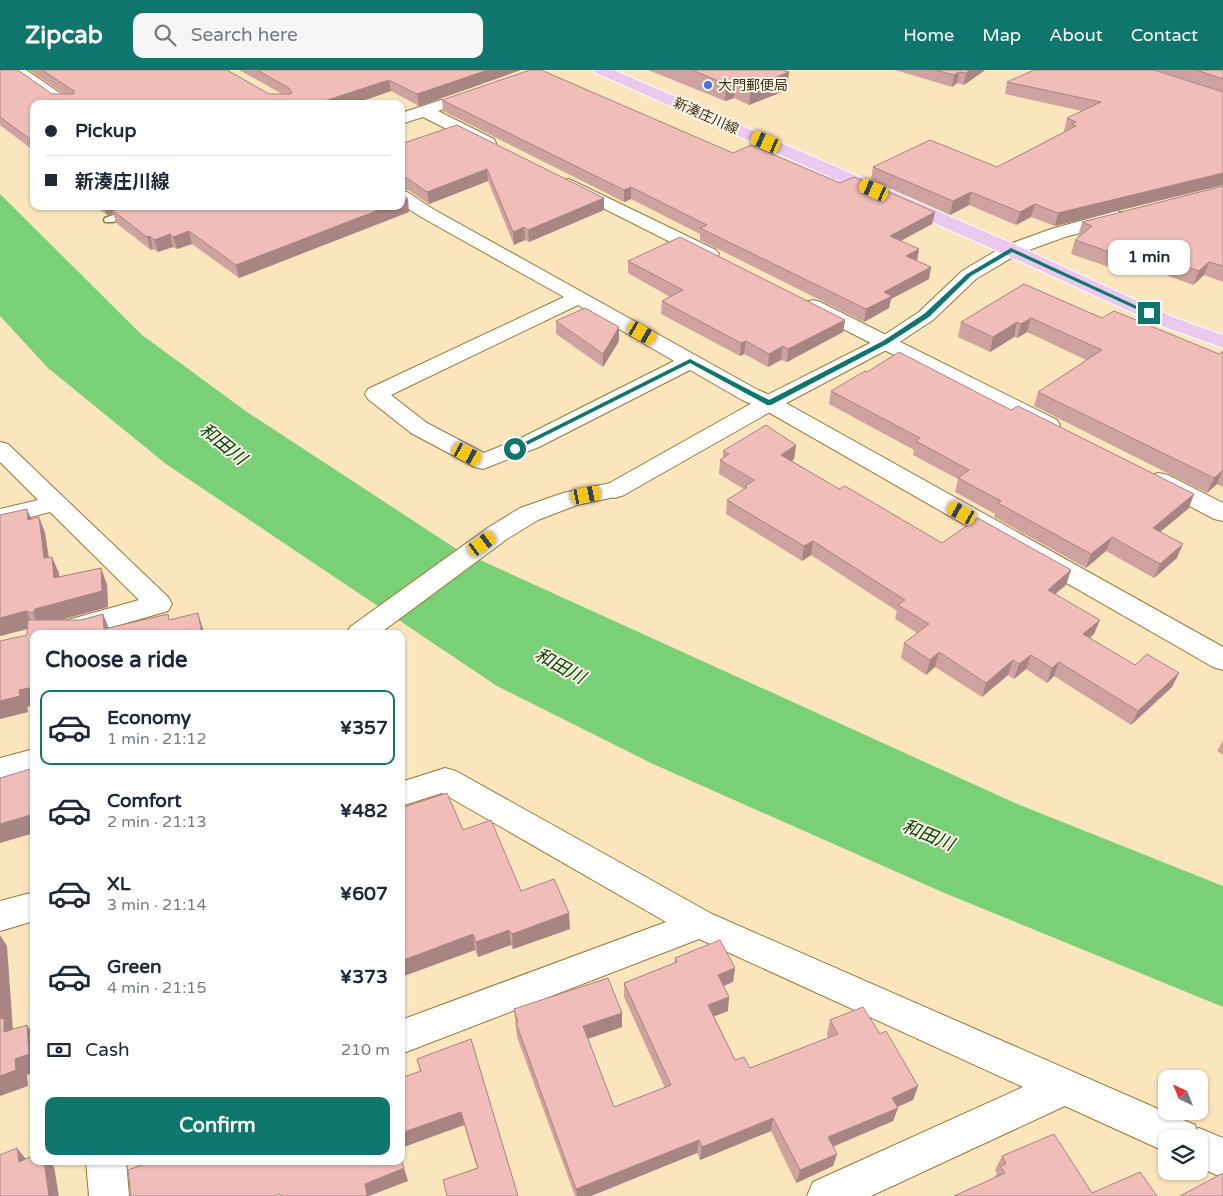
<!DOCTYPE html>
<meta charset="utf-8">
<style>
body{margin:0;font-family:"Varela Round","Noto Sans JP",sans-serif;background:#f6f6f7;color:#1f2937;height:100vh;display:flex;flex-direction:column;font-size:19px;white-space:nowrap}
*{box-sizing:border-box;margin:0}
p{font-size:16px;color:#747a83}
.icon{flex:none;width:28px;height:28px;fill:none;stroke:currentColor;stroke-width:2;stroke-linecap:round;stroke-linejoin:round}
.map{position:relative;flex:1;overflow:hidden}
.drawer{position:absolute;left:30px;top:560px;width:375px;height:535px;display:flex;flex-direction:column;background:#fff;border-radius:10px;box-shadow:0 1px 4px #0004}
.drawer>*{flex:none}
.guide{position:absolute;left:30px;top:30px;width:375px;height:110px;border-radius:10px;box-shadow:0 1px 4px #0004;display:grid;align-content:center;height:110px;padding:0 15px;background:#fff}
.needle{width:32px;rotate:317deg}
.buttons{position:absolute;left:1158px;top:1000px;display:grid;gap:10px}
.buttons a{display:grid;place-items:center;width:50px;height:50px;border-radius:10px;background:#fff;box-shadow:0 1px 4px #0004;font-size:25px}
.end{position:absolute;width:22px;height:22px;margin:-11px;border:6px solid #0f766e;background:#fff;box-shadow:0 0 0 2px #fff}
.from{border-radius:50%}
.bubble{position:absolute;height:35px;border-radius:10px;background:#fff;box-shadow:0 1px 4px #0004;font-size:16px;font-weight:800;line-height:35px;text-align:center}
.car{position:absolute;width:15px;height:30px;margin:-15px -8px;border-radius:6px;box-shadow:0 0 4px 1px #0007;background:linear-gradient(#f5c518 24%,#345 0 40%,#f5c518 0 76%,#345 0 86%,#f5c518 0)}
.guide b{display:flex;align-items:center;gap:18px;height:48px;font-size:19px}
.guide b+b{border-top:1px solid #e0e1e3}
.guide i{width:12px;height:12px;background:#1f2937}
ul{padding:0;list-style:none}
li{display:flex;align-items:center;gap:15px;height:75px;margin:0 10px 8px;padding:0 5px;border:2px solid transparent;border-radius:10px}
li div{flex:1}
li b{display:block;font-size:19px}
li em{font-style:normal;font-weight:800}
li.active{border-color:#0f766e}
li>.icon{width:45px;height:45px;stroke-width:1.5}
h2{padding:0 15px;font-size:22px;line-height:60px}
.pay{display:flex;align-items:center;gap:12px;height:55px;padding:0 15px;font-size:19px}
.pay p{margin-inline-start:auto}
.cta{display:flex;gap:10px;margin-top:auto;padding:10px 15px}
.cta a{flex:1;height:58px;border-radius:10px;background:#0f766e;color:#fff;font-size:20px;font-weight:800;line-height:58px;text-align:center}
header{display:flex;align-items:center;gap:30px;box-sizing:border-box;height:70px;padding:0 25px;background:#0f766e;color:#fff}
header strong{font-size:24px}
nav{display:flex;gap:28px;margin-inline-start:auto;font-size:18px}
.search{width:350px;height:45px;background:#f6f6f7;display:flex;align-items:center;gap:12px;box-sizing:border-box;padding:0 18px;border-radius:10px;color:#747a83;font-size:19px}
.map>svg:first-child{display:block}
.water{fill:#79d076}
.lines{fill:none;stroke-linecap:round;stroke-linejoin:round}
.service-casing{stroke:#997834;stroke-width:3}
.minor-casing{stroke:#997834;stroke-width:2}
.tertiary-casing{stroke:#997834;stroke-width:2}
.primary-casing{stroke:#fff;stroke-width:2}
.service{fill:#fff;fill-rule:evenodd}
.minor{fill:#fff;fill-rule:evenodd}
.tertiary{fill:#fff;fill-rule:evenodd}
.primary{fill:#ebc9ee;fill-rule:evenodd}
.wall{fill:#cea39f}
.shaded-wall{fill:#a88482}
.building{fill:#f0bdb9;stroke:#a88482}
.route{fill:#0f766e}
.poi-dot{fill:#4074e4;stroke:#fbf4e6;stroke-width:2}
.labels{text-anchor:middle;dominant-baseline:central;stroke-width:4;stroke-linejoin:round;paint-order:stroke}
.far-poi-label{font-size:14px;fill:#3e3013;stroke:#fbf4e6;text-anchor:start}
.far-street-label{font-size:14px;fill:#3e3013;stroke:#fbf4e6}
.water-label{font-size:18px;font-style:italic;fill:#054508;stroke:#fbf4e6}
</style>
<header>
<strong>Zipcab</strong>
<div class="search"><svg class="icon" aria-label="search" viewBox="0 0 24 24"><circle cx="10" cy="10" r="6"/><path d="M15 15l6 6"/></svg>Search here</div>
<nav><a>Home</a><a>Map</a><a>About</a><a>Contact</a></nav>
</header>
<div class="map">
<svg width="1223" height="1126" viewBox="0 0 1223 1126">
<rect width="100%" height="100%" fill="#fae5bd"/>
<path class="water" d="M0 124 142 265 247 342 458 480 1015 733 1223 816V937L942 822 653 694 497 616 166 394 48 298 0 246Z"/>
<g class="lines">
<defs>
<path id="service" d="M138 136H154L113 152H105L104 150 105 148Z"/>
<g id="minor">
<path d="M8 0H26L76 34H57Z"/>
<path d="M441 30 447 32 449 35 447 38 438 41 494 69 496 73 494 77H482L423 47 401 54V43Z"/>
<path d="M569 109 716 180 719 184 716 188 709 190 702 188 563 118 560 114 563 110Z"/>
<path d="M401 121 407 122 433 139 758 320 777 328 1223 577V600L1213 597 761 338 742 330 690 300 539 377 483 399 475 397 411 363 368 329 365 324 368 319 564 227 421 147 401 134ZM578 235 674 291 523 367 484 383 427 353 391 325Z"/>
<path d="M813 230 820 232 1057 350 1060 355 1057 360 1049 362 1041 360 806 240 803 236 806 232Z"/>
<path d="M0 372 8 374 168 527 172 534 168 541 88 564H39L43 557 139 530 50 442 0 455V439L38 430 0 392Z"/>
<path d="M1159 403 1168 405 1223 433V451L1214 449 1150 415 1147 410 1150 405Z"/>
<path d="M615 412 624 415 627 420 624 425 577 435 538 450 507 469 379 564H346L350 557 489 457 520 438 563 423Z"/>
<path d="M34 679V703L0 712V688Z"/>
<path d="M445 698 456 701 712 844 1195 1055 1196 1059 1199 1058 1223 1068V1108L1199 1097V1069H1166V1082L1065 1036 871 1126H807L813 1112 1023 1017 699 869 401 984V950L666 852 442 723 401 736V712Z"/>
<path d="M34 822V851L0 861V831Z"/>
<path d="M86 1091H126L129 1126H89Z"/>
</g>
<path id="tertiary" d="M1117 141 1123 143 1126 147 1123 151 1065 167 1018 184 976 209 933 250 892 277 777 338 624 425 615 428 606 425 603 420 606 415 761 328 878 269 919 242 962 201 1004 176 1051 159Z"/>
<path id="primary" d="M593 0H614L1018 176 1173 247 1223 265V278L1159 255 1004 184 596 3Z"/>
</defs>
<use href="#service" class="service-casing"/>
<use href="#minor" class="minor-casing"/>
<use href="#tertiary" class="tertiary-casing"/>
<use href="#primary" class="primary-casing"/>
<use href="#service" class="service"/>
<use href="#minor" class="minor"/>
<use href="#tertiary" class="tertiary"/>
<use href="#primary" class="primary"/>
</g>
<g class="wall">
<path d="M0 0 52 24H64L29 0H227L269 24H282L239 0H521L419 36 391 21 353 34H34V81L0 55Z"/>
<path d="M648 0H783L787 20 749 35 734 28 725 31Z"/>
<path d="M895 0H985L964 15 957 13 952 17Z"/>
<path d="M1155 0H1223V22Z"/>
<path d="M1007 12 1223 22V115L1055 156 1031 147 1016 155 969 135 950 145 871 110 873 97H997L1065 61H1064L1067 48 1082 41 1005 24Z"/>
<path d="M442 30 733 83 840 113 935 142 932 154 901 171 919 179 917 191 929 209 891 229 889 238 864 252 700 170V164L631 129 624 132 443 41Z"/>
<path d="M457 55 604 140 529 172 525 170 514 175 488 111 429 134 408 120 401 119V74Z"/>
<path d="M1223 116V212L1204 205 1193 215 1139 195 1129 204 1071 184 1075 170 1079 166H1078L1082 152Z"/>
<path d="M95 136H401L409 142 239 208 192 174 177 179 173 177 158 182 153 179 151 180 116 153 113 143 107 145Z"/>
<path d="M628 191 845 250 843 262 787 292 781 290 768 297 744 284 740 286 661 244 662 231 670 227 628 203Z"/>
<path d="M1024 214 1102 248 1219 284 1223 281V417L1217 414 1207 423 1034 336 1038 322 1086 290 1027 262 1017 268 1014 267 990 282 958 267 961 252Z"/>
<path d="M556 251 619 257V271L603 297 556 264Z"/>
<path d="M831 321 1189 438 1160 462 1177 488 1154 508 1106 481 1086 498 994 447 995 444 955 422 958 409 913 385 914 380 829 334Z"/>
<path d="M796 375 794 389 792 391 839 419 942 473 1071 500 1066 515 1055 524 1094 564 1090 568 1135 595 1179 603 1172 617 1131 655 1054 606 1047 613 1026 599 1014 609 1008 605 982 627 935 597 926 605 901 588 904 573 917 563 895 549 897 541 811 485 802 491 726 444 727 430 744 419 719 404 720 390 723 388V381Z"/>
<path d="M0 445 31 449 39 447 45 463 49 487 59 503V507L101 498 107 515 108 537 62 550H81L103 544 109 558 170 550 203 559 27 637 28 642 0 649 27 565 28 559 0 566Z"/>
<path d="M1223 670V685L1217 681Z"/>
<path d="M401 738 463 760 521 821 570 859 513 879 511 875 478 887 475 880 401 907Z"/>
<path d="M675 888 735 898 733 912 724 916 728 941 714 946 735 990 750 998 828 968 827 964 830 950 880 964 918 1016 913 1030 897 1037 898 1038 893 1051 833 1077 837 1084 833 1096 796 1113 771 1061 700 1090 697 1083 591 1126H575L517 967 514 939 622 943V957L588 969 614 1037 665 1018 624 927V913L674 893Z"/>
<path d="M471 969 518 1126H447L443 1110 477 1098 464 1055 401 1078V1008L420 1001 417 989Z"/>
<path d="M1002 1086 1092 1123 954 1126 994 1108 997 1103 995 1100Z"/>
</g>
<g class="shaded-wall">
<path d="M488 0H521L419 36 417 24Z"/>
<path d="M971 0H985L964 15 966 3Z"/>
<path d="M789 2 787 20 749 35 751 17Z"/>
<path d="M959 2 957 13 952 17 954 5Z"/>
<path d="M389 10 391 21 353 34H315Z"/>
<path d="M735 10 734 28 725 31 726 14Z"/>
<path d="M487 99 488 111 429 134 427 122Z"/>
<path d="M1223 103V115L1055 156 1058 143Z"/>
<path d="M631 117V129L624 132V120Z"/>
<path d="M971 122 969 135 950 145 953 131Z"/>
<path d="M604 128V140L529 172 528 160Z"/>
<path d="M408 129 409 142 239 208 236 195 389 136H401V132Z"/>
<path d="M1035 134 1031 147 1016 155 1020 142Z"/>
<path d="M104 136H132L112 140 113 143 107 145Z"/>
<path d="M935 142 932 154 887 178 890 166Z"/>
<path d="M524 157 525 170 514 175 513 162Z"/>
<path d="M189 161 192 174 177 179 173 167Z"/>
<path d="M170 164 173 177 158 182 154 170Z"/>
<path d="M150 166 153 179 151 180 147 167Z"/>
<path d="M919 179 917 191 906 186Z"/>
<path d="M1144 181 1139 195 1129 204 1133 190Z"/>
<path d="M1209 192 1204 205 1193 215 1199 201Z"/>
<path d="M931 197 929 209 891 229 889 238 864 252 866 239 884 222Z"/>
<path d="M1031 248 1027 262 1017 268 1021 254Z"/>
<path d="M845 250 843 262 787 292 788 279Z"/>
<path d="M1017 252 1014 267 990 282 993 267Z"/>
<path d="M619 257V271L603 297V284Z"/>
<path d="M746 271 744 284 740 286 741 273Z"/>
<path d="M783 276 781 290 768 297 769 284Z"/>
<path d="M796 375 794 389 779 399 781 385Z"/>
<path d="M1223 400 1217 414 1207 423 1214 408Z"/>
<path d="M1194 424 1189 438 1148 472 1153 458Z"/>
<path d="M27 439 34 455 28 450Z"/>
<path d="M39 447 45 463 51 505 44 488Z"/>
<path d="M1112 467 1106 481 1086 498 1091 484Z"/>
<path d="M813 471 811 485 802 491 804 476Z"/>
<path d="M1183 474 1177 488 1154 508 1160 494Z"/>
<path d="M52 487 59 503 60 524 54 508Z"/>
<path d="M101 498 107 515 108 537 42 555 40 559 33 543 35 539Z"/>
<path d="M1071 500 1066 515 1043 534 1048 520Z"/>
<path d="M26 541 34 557 0 566V548Z"/>
<path d="M198 543 203 559 204 564H202Z"/>
<path d="M103 544 109 560 104 559Z"/>
<path d="M1100 550 1094 564 1077 579 1083 564Z"/>
<path d="M939 582 935 597 926 605 930 590Z"/>
<path d="M1031 585 1026 599 1014 609 1019 594Z"/>
<path d="M1013 590 1008 605 982 627 986 613Z"/>
<path d="M1059 592 1054 606 1047 613 1052 598Z"/>
<path d="M1179 603 1172 617 1131 655 1138 641Z"/>
<path d="M34 617V635L27 637 28 642 0 649V631L19 620Z"/>
<path d="M34 744V763L0 773V754Z"/>
<path d="M569 843 570 859 513 879 512 864Z"/>
<path d="M509 860 511 875 478 887 476 872Z"/>
<path d="M473 864 475 880 401 907V891Z"/>
<path d="M0 865 7 876 13 961 4 962 1 949 0 928Z"/>
<path d="M735 898 733 912 716 919 718 905Z"/>
<path d="M729 927 728 941 707 949 708 935Z"/>
<path d="M622 943V957L584 970 583 956Z"/>
<path d="M27 955 34 965V1002L27 1005 28 1016 0 1026V1006L15 989Z"/>
<path d="M918 1016 913 1030 888 1041 892 1028Z"/>
<path d="M898 1038 893 1051 824 1080 828 1067Z"/>
<path d="M461 1042 464 1055 401 1078V1063Z"/>
<path d="M773 1048 771 1061 700 1090 702 1077Z"/>
<path d="M699 1070 697 1083 591 1126H577L576 1119Z"/>
<path d="M17 1078 29 1093 19 1092Z"/>
<path d="M837 1084 833 1096 796 1113 800 1100Z"/>
<path d="M44 1091H49L54 1097 59 1126H49Z"/>
<path d="M404 1098 408 1111 369 1126H367L365 1114Z"/>
</g>
<g class="building">
<path d="M0 0H18L52 24H74V21L42 0H227L269 24H290L292 23 289 18 257 0H488L417 24 389 10 315 34H34V72L0 47Z"/>
<path d="M530 0H541L733 83 751 75 840 113 854 107 935 142 890 166 919 179 906 186 931 197 884 222 892 226 866 239 700 158 707 155 631 117 624 120 442 30Z"/>
<path d="M692 0H783L789 2 751 17 735 10 726 14Z"/>
<path d="M935 0H971L966 3 959 2 954 5Z"/>
<path d="M1034 0H1154L1223 22V103L1058 143 1035 134 1020 142 971 122 953 131 873 97 930 70 997 97 1076 56 1071 54 1076 52 1067 48 1101 32 1007 12Z"/>
<path d="M1196 0H1223V9Z"/>
<path d="M457 55 604 128 528 160 524 157 513 162 487 99 427 122 407 108 401 107V74Z"/>
<path d="M1223 116V196L1209 192 1199 201 1144 181 1133 190 1075 170 1092 156 1082 152Z"/>
<path d="M401 124 408 129 401 132Z"/>
<path d="M123 136H389L236 195 189 161 173 167 170 164 154 170 150 166 147 167 112 140Z"/>
<path d="M680 167 845 250 788 279 783 276 769 284 746 271 741 273 662 231 683 220 628 191Z"/>
<path d="M1024 214 1102 248 1114 241 1219 284 1223 281V400L1214 408 1038 322 1102 280 1031 248 1021 254 1017 252 993 267 961 252Z"/>
<path d="M585 238 619 257 603 284 556 251Z"/>
<path d="M899 282 1011 340 1018 336 1194 424 1153 458 1183 474 1160 494 1112 467 1091 484 998 433 1001 431 958 408 969 400 916 371 920 368 831 321 865 301 867 302Z"/>
<path d="M766 355 796 375 781 385 839 419 845 416 942 473 978 448 1071 500 1048 520 1100 550 1083 564 1135 595 1147 584 1179 603 1138 641 1059 592 1052 598 1031 585 1019 594 1013 590 986 613 939 582 930 590 904 573 929 554 898 535 905 530 813 471 804 476 727 430 747 417 745 416 754 410 720 390 729 384 723 381Z"/>
<path d="M27 439 28 450 39 447 44 488 52 487 54 508 101 498 102 521 35 539 33 543 26 541 0 548V445Z"/>
<path d="M198 543 202 564H34V617L19 620 20 626 0 631V571L27 565 28 550H81L103 544 104 559 168 544 169 550Z"/>
<path d="M34 698V744L0 754V708Z"/>
<path d="M447 723 463 760 491 750 521 821 554 809 569 843 512 864 509 860 476 872 473 864 401 891V738Z"/>
<path d="M720 870 735 898 718 905 729 927 708 935 735 990 744 987 750 998 838 964 830 950 863 937 880 964 886 961 918 1016 892 1028 898 1038 828 1067 837 1084 800 1100 773 1048 702 1077 699 1070 576 1119 516 953 518 952 514 939 608 908 622 943 583 956 614 1037 671 1015 624 913 677 892 675 888Z"/>
<path d="M0 928 1 949 4 948V962L27 955 29 984 15 989 16 1000 0 1006Z"/>
<path d="M471 969 518 1126H447L443 1110 478 1098 461 1042 401 1063V1008L421 1001 417 989Z"/>
<path d="M1054 1064 1092 1123 1140 1102 1157 1126H954L1005 1103 1000 1096 1006 1094 1002 1086Z"/>
<path d="M17 1078 19 1092 34 1085V1091H44L49 1126H0V1085Z"/>
<path d="M401 1089 404 1098 365 1114 367 1126H281L280 1124 275 1126H131L128 1100 153 1091H401Z"/>
<path d="M1223 1103V1126H1180Z"/>
</g>
<path class="route" d="M1011 178 1152 243 1147 244 1012 182 971 206 929 247 887 274 771 335H767L690 293 517 380 511 379 690 289 769 330 883 271 924 244 967 204Z"/>
<circle class="poi-dot" cx="708" cy="15" r="5"/>
<g class="labels">
<g class="far-poi-label">
<text x="718" y="15">大門郵便局</text>
</g>
<g class="far-street-label">
<text transform="translate(706 46) rotate(24)">新湊庄川線</text>
</g>
<g class="water-label">
<text transform="translate(223 374) rotate(39)">和田川</text>
<text transform="translate(560 596) rotate(29)">和田川</text>
<text transform="translate(928 765) rotate(22)">和田川</text>
</g>
</g>
</svg>
<div class="buttons">
<a><svg class="needle" viewBox="-14 -14 28 28"><path d="M0-13l5 13h-10z" fill="#e53935"/><path d="M0 13l5-13h-10z" fill="#747a83"/></svg></a>
<a><svg class="icon" aria-label="layers" viewBox="0 0 24 24"><path d="M12 4l9 5-9 5-9-5zM3 14l9 5 9-5"/></svg></a>
</div>
<i class="end from" style="left:515px;top:379px"></i>
<i class="end" style="left:1149px;top:243px"></i>
<div class="bubble" style="left:1108px;top:170px;width:82px">1 min</div>
<i class="car" style="left:766px;top:72px;rotate:294deg"></i>
<i class="car" style="left:874px;top:120px;rotate:294deg"></i>
<i class="car" style="left:642px;top:263px;rotate:120deg"></i>
<i class="car" style="left:467px;top:384px;rotate:118deg"></i>
<i class="car" style="left:586px;top:425px;rotate:79deg"></i>
<i class="car" style="left:962px;top:443px;rotate:299deg"></i>
<i class="car" style="left:482px;top:474px;rotate:54deg"></i>
<div class="guide">
<b><i class="from"></i>Pickup</b>
<b><i></i>新湊庄川線</b>
</div>
<section class="drawer">
<h2>Choose a ride</h2>
<ul>
<li class="active"><svg class="icon" aria-label="car" viewBox="0 0 24 24"><path d="M5 17H2v-5l4-1 3-4h7l3 4 3 1v5h-3M9 17h6M6 11h13"/><circle cx="7" cy="17" r="2"/><circle cx="17" cy="17" r="2"/></svg><div><b>Economy</b><p>1 min · 21:12</p></div><em>¥357</em></li>
<li><svg class="icon" aria-label="car" viewBox="0 0 24 24"><path d="M5 17H2v-5l4-1 3-4h7l3 4 3 1v5h-3M9 17h6M6 11h13"/><circle cx="7" cy="17" r="2"/><circle cx="17" cy="17" r="2"/></svg><div><b>Comfort</b><p>2 min · 21:13</p></div><em>¥482</em></li>
<li><svg class="icon" aria-label="car" viewBox="0 0 24 24"><path d="M5 17H2v-5l4-1 3-4h7l3 4 3 1v5h-3M9 17h6M6 11h13"/><circle cx="7" cy="17" r="2"/><circle cx="17" cy="17" r="2"/></svg><div><b>XL</b><p>3 min · 21:14</p></div><em>¥607</em></li>
<li><svg class="icon" aria-label="car" viewBox="0 0 24 24"><path d="M5 17H2v-5l4-1 3-4h7l3 4 3 1v5h-3M9 17h6M6 11h13"/><circle cx="7" cy="17" r="2"/><circle cx="17" cy="17" r="2"/></svg><div><b>Green</b><p>4 min · 21:15</p></div><em>¥373</em></li>
</ul>
<div class="pay"><svg class="icon" aria-label="cash" viewBox="0 0 24 24"><path d="M3 7h18v10H3z"/><circle cx="12" cy="12" r="2"/></svg>Cash<p>210 m</p></div>
<div class="cta"><a>Confirm</a></div>
</section>
</div>
